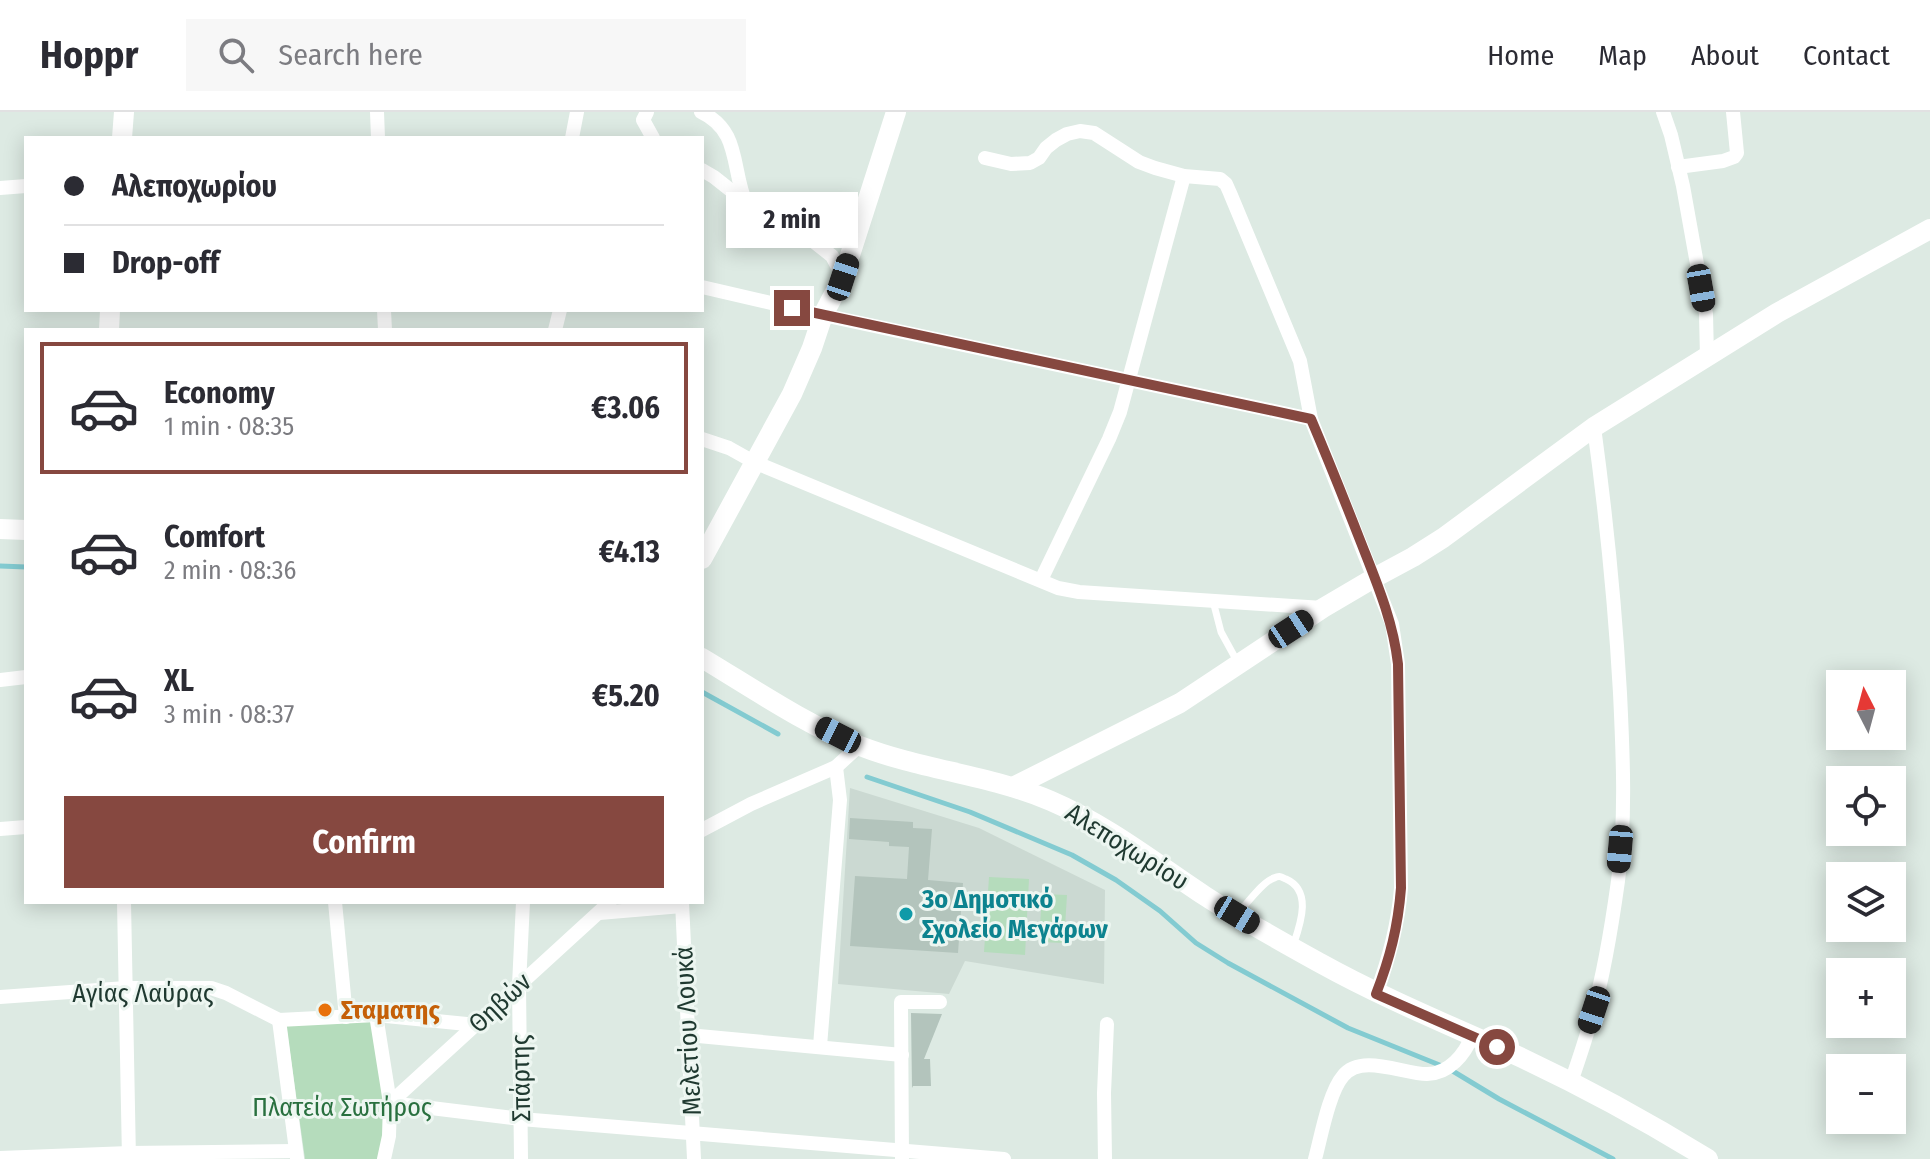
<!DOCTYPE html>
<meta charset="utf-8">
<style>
body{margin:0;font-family:"Fira Sans Condensed",sans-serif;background:#f7f7f7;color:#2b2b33;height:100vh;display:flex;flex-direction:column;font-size:30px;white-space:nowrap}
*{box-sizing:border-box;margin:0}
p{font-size:26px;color:#7c7c81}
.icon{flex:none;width:44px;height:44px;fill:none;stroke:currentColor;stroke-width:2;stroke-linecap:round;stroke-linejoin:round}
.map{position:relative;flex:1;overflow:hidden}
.drawer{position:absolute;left:24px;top:216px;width:680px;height:576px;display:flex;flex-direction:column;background:#fff;border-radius:0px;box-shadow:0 4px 20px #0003}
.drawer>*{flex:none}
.guide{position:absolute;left:24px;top:24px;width:680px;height:176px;border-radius:0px;box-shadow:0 4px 20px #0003;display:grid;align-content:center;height:176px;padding:0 40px;background:#fff}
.needle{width:52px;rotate:354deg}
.controls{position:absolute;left:1826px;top:558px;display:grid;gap:16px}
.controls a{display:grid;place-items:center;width:80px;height:80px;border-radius:0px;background:#fff;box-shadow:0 4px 20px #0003;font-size:40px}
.end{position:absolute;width:36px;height:36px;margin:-18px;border:10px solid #864840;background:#fff;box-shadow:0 0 0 4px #fff}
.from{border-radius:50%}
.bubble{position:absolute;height:56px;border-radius:0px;background:#fff;box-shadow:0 4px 20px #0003;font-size:26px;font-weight:700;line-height:56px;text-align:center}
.car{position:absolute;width:24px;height:48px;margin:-24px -12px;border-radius:10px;box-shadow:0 0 6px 2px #0007;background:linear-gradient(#222 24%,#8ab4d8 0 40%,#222 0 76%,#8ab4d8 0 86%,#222 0)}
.guide b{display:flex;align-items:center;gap:28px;height:76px;font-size:30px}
.guide b+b{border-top:2px solid #e1e1e2}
.guide i{width:20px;height:20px;background:#2b2b33}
ul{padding:14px 0 0;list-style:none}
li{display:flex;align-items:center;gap:24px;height:132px;margin:0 16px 12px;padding:0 24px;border:4px solid transparent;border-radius:0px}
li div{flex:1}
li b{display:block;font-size:30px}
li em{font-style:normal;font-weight:700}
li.active{border-color:#864840}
li>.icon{width:72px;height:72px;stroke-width:1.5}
.cta{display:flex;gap:16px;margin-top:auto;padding:16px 40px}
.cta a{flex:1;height:92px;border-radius:0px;background:#864840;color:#fff;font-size:32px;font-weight:700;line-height:92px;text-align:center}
header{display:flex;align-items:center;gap:48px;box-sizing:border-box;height:112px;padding:0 40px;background:#fff;border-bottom:2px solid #e1e1e2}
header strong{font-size:38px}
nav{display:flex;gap:44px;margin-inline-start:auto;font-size:28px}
.search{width:560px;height:72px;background:#f7f7f7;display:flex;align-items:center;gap:20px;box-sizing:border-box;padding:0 28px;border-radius:0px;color:#7c7c81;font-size:30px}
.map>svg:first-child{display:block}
.built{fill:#cbd9d2}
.green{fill:#b5dcbc}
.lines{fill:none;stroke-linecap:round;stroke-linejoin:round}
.stream{stroke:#83cbd1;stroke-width:5}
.building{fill:#b3c4bc}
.lane{stroke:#fff;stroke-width:7}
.street{stroke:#fff;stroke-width:14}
.secondary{stroke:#fff;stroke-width:20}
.route{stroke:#864840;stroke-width:10}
.culture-dot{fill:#0f9aa8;stroke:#edf6f1;stroke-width:3}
.food-dot{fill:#e8710a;stroke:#edf6f1;stroke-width:3}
.labels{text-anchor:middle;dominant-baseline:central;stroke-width:6;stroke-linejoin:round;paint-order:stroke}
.street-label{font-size:26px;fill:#1f3930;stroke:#edf6f1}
.culture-label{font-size:26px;font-weight:bold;fill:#0d838f;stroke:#edf6f1;text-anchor:start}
.food-label{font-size:26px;font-weight:bold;fill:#c56008;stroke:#edf6f1;text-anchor:start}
.park-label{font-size:26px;fill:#29703f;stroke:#edf6f1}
</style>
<header>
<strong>Hoppr</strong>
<div class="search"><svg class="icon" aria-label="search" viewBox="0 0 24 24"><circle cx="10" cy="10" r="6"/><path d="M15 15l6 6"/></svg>Search here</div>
<nav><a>Home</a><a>Map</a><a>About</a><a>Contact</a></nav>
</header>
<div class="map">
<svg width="1930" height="1047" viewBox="0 0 1930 1047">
<rect width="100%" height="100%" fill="#ddeae3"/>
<path class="built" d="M850 676 979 716 1105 778 1104 872 965 849 949 882 838 872Z"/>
<g class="green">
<path d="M989 765 1029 767 1025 843 984 840Z"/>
<path d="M1042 782 1067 783 1064 831 1039 830Z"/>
<path d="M374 906 388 992 383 1047H305L286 912Z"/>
</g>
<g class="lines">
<g class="stream">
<path d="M0 454 26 455"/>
<path d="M702 580 778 622"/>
<path d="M867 665 970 700 1072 743 1116 768 1160 799 1196 831 1228 851 1348 916 1442 954"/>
<path d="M1451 958 1499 987 1613 1047"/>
</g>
</g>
<g class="building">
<path d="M850 706 913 710V716L932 717 928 768 963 771 958 841 850 834 855 764 907 767 909 735 889 734V730L849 727Z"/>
<path d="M911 901 942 902 924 947H930L931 974H913L912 976Z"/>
</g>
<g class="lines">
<g class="lane">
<path d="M1213 489 1221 520 1238 551"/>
<path d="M1238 801C1247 792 1263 769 1274 766 1280 763 1281 765 1286 767 1313 779 1300 813 1293 834"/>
</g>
<g class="street">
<path d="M377 0 378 26"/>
<path d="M647 0 643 8 653 26"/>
<path d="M701 0C741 19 731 56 746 91"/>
<path d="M1663 0 1671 23 1683 74 1706 202 1707 245"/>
<path d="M572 26 577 0"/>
<path d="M985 46 1011 52 1030 51 1039 46 1046 36 1056 28 1067 22 1080 19 1094 21 1139 50 1155 56 1184 64 1220 67 1226 72 1230 81 1300 249 1311 307 1392 512 1398 552 1401 776C1398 814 1389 847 1376 882"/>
<path d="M1678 55 1723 49 1734 45 1737 41 1733 0"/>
<path d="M702 58 714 65 772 111 813 129 832 144 843 165"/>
<path d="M0 76 26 74"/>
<path d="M702 175 823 203 1311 307"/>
<path d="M384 198 385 218"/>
<path d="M555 218 560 198"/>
<path d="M702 327 729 336 754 350 1058 476 1079 480 1323 496"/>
<path d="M1041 468 1109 327 1120 300 1184 64"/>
<path d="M0 568 26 565"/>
<path d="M0 717 26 715"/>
<path d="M702 718 751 692 836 655 860 633"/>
<path d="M124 790 129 1047"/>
<path d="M335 790 346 905"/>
<path d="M682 790 694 1047"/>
<path d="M599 801 682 794"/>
<path d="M0 885 126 876H211L226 881 279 908 376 903 477 913"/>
<path d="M376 903 390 991 389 1024 384 1047"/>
<path d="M279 908 297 1046"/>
<path d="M688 923 902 943"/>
<path d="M820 934 840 688 836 655"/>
<path d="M1571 970C1579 947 1587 924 1593 900 1605 858 1612 812 1618 769 1626 707 1623 643 1620 581 1615 492 1606 403 1594 315"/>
<path d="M390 991 521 1007 1004 1047"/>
<path d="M390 991 610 790"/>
<path d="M0 1046 129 1041 295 1039"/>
<path d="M902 1046 901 890H940"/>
<path d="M521 1047 519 873 523 790"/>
<path d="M1105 1047 1104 981 1107 912"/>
<path d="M1315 1047C1321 1025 1329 980 1343 964 1361 941 1403 962 1427 962 1449 962 1465 942 1472 924"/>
</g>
<g class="secondary">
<path d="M122 26 124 0"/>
<path d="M109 218 110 198"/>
<path d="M0 417 26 418"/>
<path d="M702 447 792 282 812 236 823 203 843 165 896 0"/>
<path d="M702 546C752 576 806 613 860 634 922 658 990 663 1051 689 1107 713 1155 751 1205 784 1242 808 1282 830 1320 851 1385 887 1454 915 1522 946 1586 976 1648 1010 1708 1047"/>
<path d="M1013 675 1180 591 1323 496 1374 466 1413 445 1443 426 1594 315 1777 201 1930 117"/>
</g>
</g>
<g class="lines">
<path class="route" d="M792 196 1311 307C1328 347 1344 387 1360 428 1376 469 1393 508 1398 552L1401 776C1398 815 1390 846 1376 882L1497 935"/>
</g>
<circle class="culture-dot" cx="906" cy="802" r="8"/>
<circle class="food-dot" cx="325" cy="898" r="8"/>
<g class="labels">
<g class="street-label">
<text transform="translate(1127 735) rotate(32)">Αλεποχωρίου</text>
<text x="143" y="881">Αγίας Λαύρας</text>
<text transform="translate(500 891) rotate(-43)">Θηβών</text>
<text transform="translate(688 919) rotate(-93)">Μελετίου Λουκά</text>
<text transform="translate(521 966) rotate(-91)">Σπάρτης</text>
</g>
<g class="culture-label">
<text x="922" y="787">3ο Δημοτικό<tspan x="922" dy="30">Σχολείο Μεγάρων</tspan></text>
</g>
<g class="food-label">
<text x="341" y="898">Σταματης</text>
</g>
<g class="park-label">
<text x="342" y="995">Πλατεία Σωτήρος</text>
</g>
</g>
</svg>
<div class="controls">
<a><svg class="needle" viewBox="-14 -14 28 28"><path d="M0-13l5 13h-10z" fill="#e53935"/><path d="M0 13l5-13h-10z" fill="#7c7c81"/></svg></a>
<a><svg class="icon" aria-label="locate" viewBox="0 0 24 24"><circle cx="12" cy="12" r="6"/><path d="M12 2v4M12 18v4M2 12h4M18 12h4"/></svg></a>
<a><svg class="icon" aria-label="layers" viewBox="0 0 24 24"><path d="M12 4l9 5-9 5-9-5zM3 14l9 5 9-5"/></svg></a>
<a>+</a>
<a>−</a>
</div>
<i class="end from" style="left:1497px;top:935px"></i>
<i class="end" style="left:792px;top:196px"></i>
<div class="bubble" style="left:726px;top:80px;width:132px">2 min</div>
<i class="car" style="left:843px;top:165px;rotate:18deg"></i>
<i class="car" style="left:1701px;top:176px;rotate:170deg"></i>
<i class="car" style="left:1291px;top:517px;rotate:57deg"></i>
<i class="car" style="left:838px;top:623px;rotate:297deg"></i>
<i class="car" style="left:1620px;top:737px;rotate:185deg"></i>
<i class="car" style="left:1237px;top:803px;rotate:121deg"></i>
<i class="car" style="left:1594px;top:898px;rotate:198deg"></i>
<div class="guide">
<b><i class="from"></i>Αλεποχωρίου</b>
<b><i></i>Drop-off</b>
</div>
<section class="drawer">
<ul>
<li class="active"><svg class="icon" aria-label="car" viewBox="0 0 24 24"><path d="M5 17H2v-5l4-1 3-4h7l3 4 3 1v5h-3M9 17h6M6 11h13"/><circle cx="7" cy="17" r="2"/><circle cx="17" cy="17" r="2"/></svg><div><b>Economy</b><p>1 min · 08:35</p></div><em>€3.06</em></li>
<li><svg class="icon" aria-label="car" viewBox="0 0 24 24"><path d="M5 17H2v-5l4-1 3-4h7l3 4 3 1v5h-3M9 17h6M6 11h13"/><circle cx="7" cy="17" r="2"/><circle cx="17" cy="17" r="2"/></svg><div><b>Comfort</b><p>2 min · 08:36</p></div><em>€4.13</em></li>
<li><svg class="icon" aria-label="car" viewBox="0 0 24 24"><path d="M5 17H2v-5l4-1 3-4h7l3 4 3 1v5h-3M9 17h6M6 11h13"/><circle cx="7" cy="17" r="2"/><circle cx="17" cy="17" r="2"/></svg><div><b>XL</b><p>3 min · 08:37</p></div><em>€5.20</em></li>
</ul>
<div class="cta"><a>Confirm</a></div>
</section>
</div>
